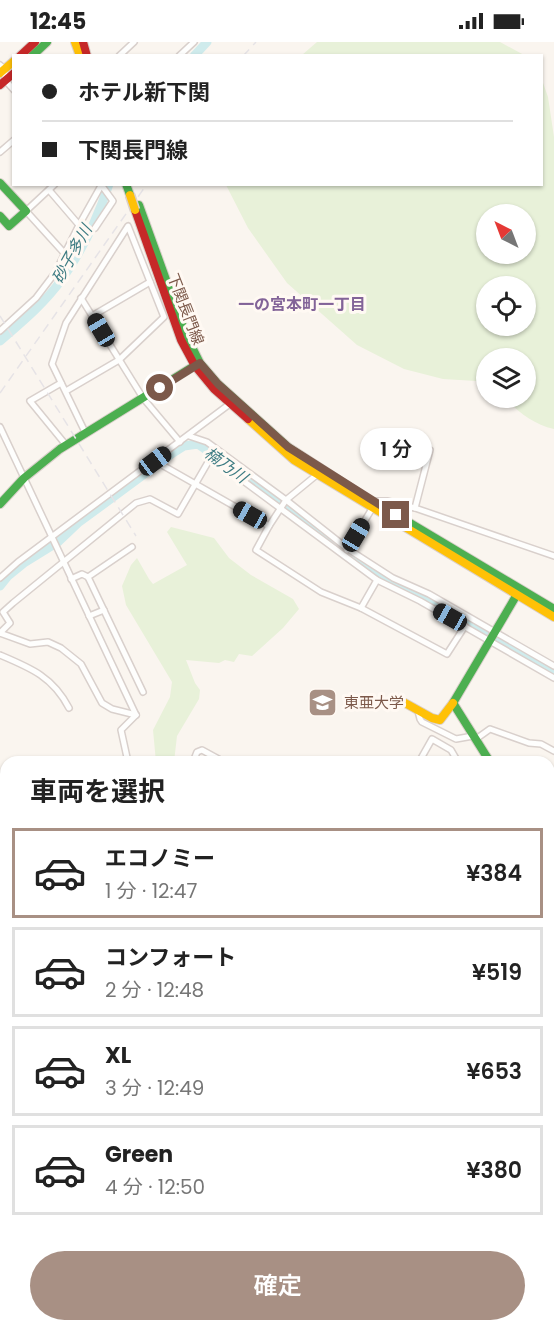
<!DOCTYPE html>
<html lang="ja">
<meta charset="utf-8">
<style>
body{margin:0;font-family:Poppins,"Noto Sans JP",sans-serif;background:#f6f6f6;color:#222;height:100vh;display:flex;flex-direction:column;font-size:22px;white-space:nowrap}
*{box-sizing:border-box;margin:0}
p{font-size:20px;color:#767676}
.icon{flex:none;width:33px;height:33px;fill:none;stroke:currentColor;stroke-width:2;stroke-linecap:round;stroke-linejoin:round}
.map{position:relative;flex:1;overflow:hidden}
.side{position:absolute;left:0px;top:714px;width:555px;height:576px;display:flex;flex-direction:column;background:#fff;border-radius:18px 18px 0 0;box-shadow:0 2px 4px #0004}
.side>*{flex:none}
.top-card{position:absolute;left:12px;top:12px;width:531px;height:132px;border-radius:0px;box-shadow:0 2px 4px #0004;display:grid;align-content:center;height:132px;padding:0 30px;background:#fff}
.needle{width:39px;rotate:318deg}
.fabs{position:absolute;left:476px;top:162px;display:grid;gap:12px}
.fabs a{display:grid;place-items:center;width:60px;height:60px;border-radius:50%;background:#fff;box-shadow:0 2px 4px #0004;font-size:30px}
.end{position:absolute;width:27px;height:27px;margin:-14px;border:8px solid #7c594a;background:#fff;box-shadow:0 0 0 3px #fff}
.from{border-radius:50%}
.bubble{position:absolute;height:42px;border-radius:21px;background:#fff;box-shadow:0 2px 4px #0004;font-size:20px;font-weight:600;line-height:42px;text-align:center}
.car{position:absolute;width:18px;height:36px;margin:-18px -9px;border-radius:8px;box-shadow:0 0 4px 2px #0007;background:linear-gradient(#222 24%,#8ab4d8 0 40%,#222 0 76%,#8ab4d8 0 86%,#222 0)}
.top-card b{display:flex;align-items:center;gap:21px;height:57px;font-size:22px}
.top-card b+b{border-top:2px solid #e0e0e0}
.top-card i{width:15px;height:15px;background:#222}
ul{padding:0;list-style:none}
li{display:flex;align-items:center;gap:18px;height:90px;margin:0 12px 9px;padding:0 18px;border:3px solid #e0e0e0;border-radius:0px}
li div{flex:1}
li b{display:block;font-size:22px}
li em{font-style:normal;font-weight:600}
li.on{border-color:#a89084}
li>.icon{width:54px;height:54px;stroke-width:1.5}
h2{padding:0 30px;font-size:27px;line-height:72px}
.action{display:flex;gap:12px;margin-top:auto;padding:12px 30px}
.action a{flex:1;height:69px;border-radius:36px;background:#a89084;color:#fff;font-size:24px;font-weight:600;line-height:69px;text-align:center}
.status{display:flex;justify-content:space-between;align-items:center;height:42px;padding:0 30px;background:#fff;direction:ltr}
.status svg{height:16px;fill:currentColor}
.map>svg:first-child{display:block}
.green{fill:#e8f1d9;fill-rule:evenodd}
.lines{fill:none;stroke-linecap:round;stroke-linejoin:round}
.river{stroke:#cfebec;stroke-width:9}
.street-casing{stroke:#d9d0cc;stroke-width:8}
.fast-casing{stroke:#dad0cb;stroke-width:10}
.slow-casing{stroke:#dad0cb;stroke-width:10}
.jam-casing{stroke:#dad0cb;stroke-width:10}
.street{stroke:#fefefd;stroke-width:5}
.fast{stroke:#4caf50;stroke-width:8}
.slow{stroke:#ffc107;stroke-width:8}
.jam{stroke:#c62828;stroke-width:8}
.rail{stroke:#e6e3e6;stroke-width:1.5;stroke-dasharray:9 6;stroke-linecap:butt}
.slow-bridge-casing{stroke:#dbd0cb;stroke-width:11;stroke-linecap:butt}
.slow-bridge{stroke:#ffc107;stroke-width:8}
.route{stroke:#7c594a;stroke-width:8}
.labels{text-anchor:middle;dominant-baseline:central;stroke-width:6;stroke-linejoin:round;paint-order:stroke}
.street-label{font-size:15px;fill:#7c594a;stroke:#fff9f3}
.poi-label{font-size:15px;fill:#7c594a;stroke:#fff9f3;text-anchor:start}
.water-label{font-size:16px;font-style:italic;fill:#3c7b82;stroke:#fff9f3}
.neighbourhood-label{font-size:16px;font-weight:bold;fill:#826398;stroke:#fff9f3}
</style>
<div class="status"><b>12:45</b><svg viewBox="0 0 49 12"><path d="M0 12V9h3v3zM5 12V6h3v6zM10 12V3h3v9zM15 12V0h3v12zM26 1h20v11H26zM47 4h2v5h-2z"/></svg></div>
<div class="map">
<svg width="554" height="1290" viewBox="0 0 554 1290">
<rect width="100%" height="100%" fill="#faf5ef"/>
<g class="green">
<path d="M317 0H500L524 13H302Z"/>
<path d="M542 38 548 55 554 95V387C534 382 519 371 505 356H525V316H486V343L476 339 443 337 404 327 357 303 287 241 248 186 226 143 542 142ZM525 172V212H486V172ZM486 244H525V284H486Z"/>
<path d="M171 485 214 496 229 516 251 533 293 557 299 567 283 586 252 614 239 612 234 620 225 618 219 621 186 618 195 641 200 648 199 657 177 694 174 720H156L153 688 170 655 172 640 126 563 122 544 131 523 137 516 149 537 153 542 187 523 167 490Z"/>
<path d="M0 858 6 867V1127L0 1128Z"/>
<path d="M4 1168 6 1170V1248L0 1247V1172Z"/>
</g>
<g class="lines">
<g class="river">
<path d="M194 14 207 0"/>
<path d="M0 299C22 280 45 261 62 237 82 209 98 175 109 142"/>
<path d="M0 544 8 534 24 521 58 500 78 481 173 411 184 404 198 402 280 460 372 530 416 552 554 630"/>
</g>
<defs>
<g id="street">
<path d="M119 14 134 0"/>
<path d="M179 14 194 0"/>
<path d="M0 23 5 27V38L14 48"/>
<path d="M0 110 14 98"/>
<path d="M55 142 26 169 65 212"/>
<path d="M49 148 79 183"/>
<path d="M95 186 113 159 102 144"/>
<path d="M81 256 143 356 180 400"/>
<path d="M92 274 150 240"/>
<path d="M0 289 36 256 55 231 79 183 102 142"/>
<path d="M61 341 30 359 66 403"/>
<path d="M66 349 119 318 164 275 128 184 66 281 52 322 86 392"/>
<path d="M0 385 136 673"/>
<path d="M189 394 207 400 286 458 348 507 393 536 429 552 554 624"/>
<path d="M155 419 269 484 286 458 319 431"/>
<path d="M373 459H387L415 466 554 514"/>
<path d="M415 466 430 408"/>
<path d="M269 484 256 508 321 550 361 566 447 612 465 584"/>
<path d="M347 508 373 465"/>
<path d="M88 535 132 505"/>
<path d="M0 536 18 520 231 361"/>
<path d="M71 537 82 532 88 535 143 650"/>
<path d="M361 566 377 538"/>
<path d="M89 574 104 568"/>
<path d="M0 591 10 581 3 570 13 561 136 461 150 457 178 472 211 415 377 538 420 559 554 636"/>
<path d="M0 591 30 602 48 600 61 606 81 622 102 661 112 667 136 673"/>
<path d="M0 613C31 626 53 635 69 666"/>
<path d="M418 669 420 677 422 680 456 697 473 694"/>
<path d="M476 697 490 687 529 701 541 702 554 709"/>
<path d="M128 720 121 688 136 673"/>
<path d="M193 720 197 710 202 708 224 720"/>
<path d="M419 720 432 697 451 708 458 720"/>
<path d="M0 759 6 764"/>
<path d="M0 806 6 805"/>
<path d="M549 810H554"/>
<path d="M0 834 6 850"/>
<path d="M549 997 554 996"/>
<path d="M0 1133H6"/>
<path d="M549 1154 554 1150"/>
<path d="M0 1165 3 1162 6 1164"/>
<path d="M549 1191 554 1188"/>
<path d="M549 1230 554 1226"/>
<path d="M143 1284 152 1290"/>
<path d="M311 1284 313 1290"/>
<path d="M331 1284 333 1290"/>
<path d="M353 1284 354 1290"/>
<path d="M381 1284 382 1290"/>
<path d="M448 1284 449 1290"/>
<path d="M509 1284 513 1290"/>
<path d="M191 1290 197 1284"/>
<path d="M462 1290 471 1284"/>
</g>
<g id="fast">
<path d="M32 14 47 0"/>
<path d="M0 141 26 169 9 184 0 174"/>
<path d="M126 142 130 153"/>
<path d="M139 163 186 293 200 321 218 342 288 405 360 452"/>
<path d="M0 462 24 436 60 407 199 321"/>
<path d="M405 478 554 567"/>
<path d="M490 720 453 661 519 549"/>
<path d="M549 1251 554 1258"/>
<path d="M0 1255 6 1257"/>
<path d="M414 1284 415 1290"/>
</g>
<g id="slow">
<path d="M75 0 80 14"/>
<path d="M0 31 14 19"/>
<path d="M248 377 294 418 554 575"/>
<path d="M396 656 432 676 440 678 453 661"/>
<path d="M549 1134 554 1136"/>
<path d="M73 1284 84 1290"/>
<path d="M124 1290 128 1284"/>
</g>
<g id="jam">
<path d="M83 0 87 14"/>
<path d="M20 14 35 0"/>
<path d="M0 43 14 31"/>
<path d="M135 168 181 298 195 324 214 347 248 377"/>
<path d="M549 939 554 935"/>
<path d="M549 1051H554"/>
</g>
</defs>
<use href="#street" class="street-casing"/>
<use href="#fast" class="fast-casing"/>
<use href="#slow" class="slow-casing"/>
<use href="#jam" class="jam-casing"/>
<use href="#street" class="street"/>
<use href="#fast" class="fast"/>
<use href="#slow" class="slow"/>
<use href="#jam" class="jam"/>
<g class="rail">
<path d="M243 14 256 0"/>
<path d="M0 274 136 494"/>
<path d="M0 351 147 142"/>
</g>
<defs>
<path id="slow-bridge" d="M130 153 135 168"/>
</defs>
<use href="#slow-bridge" class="slow-bridge-casing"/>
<use href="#slow-bridge" class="slow-bridge"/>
</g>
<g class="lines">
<path class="route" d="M160 346 200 321 218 342 288 405 396 473"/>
</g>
<defs>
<symbol id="university-square" viewBox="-11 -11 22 22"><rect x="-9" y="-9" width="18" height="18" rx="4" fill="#a89084" stroke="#fff9f3"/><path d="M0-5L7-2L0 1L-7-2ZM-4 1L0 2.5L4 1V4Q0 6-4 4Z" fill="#fff"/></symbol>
</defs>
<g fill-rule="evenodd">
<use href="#university-square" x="306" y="644" width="33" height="33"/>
</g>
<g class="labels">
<g class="street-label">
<text transform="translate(186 267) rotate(69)">下関長門線</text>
</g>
<g class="poi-label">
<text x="344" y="660">東亜大学</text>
</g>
<g class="water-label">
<text transform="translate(72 212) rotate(-61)">砂子多川</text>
<text transform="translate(226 423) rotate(36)">楠乃川</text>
</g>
<g class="neighbourhood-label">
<text x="302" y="262">一の宮本町一丁目</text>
</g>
</g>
</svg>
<div class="fabs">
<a><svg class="needle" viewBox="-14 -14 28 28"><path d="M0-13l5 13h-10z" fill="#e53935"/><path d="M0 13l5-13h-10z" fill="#767676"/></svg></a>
<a><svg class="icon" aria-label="locate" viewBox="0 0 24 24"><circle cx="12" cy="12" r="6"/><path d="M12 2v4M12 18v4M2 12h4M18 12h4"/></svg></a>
<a><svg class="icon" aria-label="layers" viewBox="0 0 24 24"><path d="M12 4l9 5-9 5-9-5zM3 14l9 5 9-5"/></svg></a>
</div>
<i class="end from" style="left:160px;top:346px"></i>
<i class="end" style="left:396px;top:473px"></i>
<div class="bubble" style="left:360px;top:386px;width:72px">1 分</div>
<i class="car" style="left:101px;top:288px;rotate:329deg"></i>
<i class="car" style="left:155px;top:419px;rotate:53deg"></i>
<i class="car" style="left:250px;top:473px;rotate:299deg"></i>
<i class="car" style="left:356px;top:493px;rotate:31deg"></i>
<i class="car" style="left:450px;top:575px;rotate:299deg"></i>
<div class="top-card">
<b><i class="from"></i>ホテル新下関</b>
<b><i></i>下関長門線</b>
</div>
<section class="side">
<h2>車両を選択</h2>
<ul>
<li class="on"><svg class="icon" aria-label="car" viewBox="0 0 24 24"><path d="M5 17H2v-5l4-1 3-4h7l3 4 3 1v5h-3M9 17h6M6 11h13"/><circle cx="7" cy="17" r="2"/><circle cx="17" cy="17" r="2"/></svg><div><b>エコノミー</b><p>1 分 · 12:47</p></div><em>¥384</em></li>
<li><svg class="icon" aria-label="car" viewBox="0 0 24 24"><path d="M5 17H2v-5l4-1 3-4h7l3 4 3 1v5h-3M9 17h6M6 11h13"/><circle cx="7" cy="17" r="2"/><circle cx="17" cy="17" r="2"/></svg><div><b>コンフォート</b><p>2 分 · 12:48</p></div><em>¥519</em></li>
<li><svg class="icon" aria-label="car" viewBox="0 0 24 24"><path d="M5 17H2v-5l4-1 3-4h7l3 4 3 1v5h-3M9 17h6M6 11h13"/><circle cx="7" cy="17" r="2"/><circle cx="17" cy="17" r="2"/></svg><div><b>XL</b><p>3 分 · 12:49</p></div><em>¥653</em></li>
<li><svg class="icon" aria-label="car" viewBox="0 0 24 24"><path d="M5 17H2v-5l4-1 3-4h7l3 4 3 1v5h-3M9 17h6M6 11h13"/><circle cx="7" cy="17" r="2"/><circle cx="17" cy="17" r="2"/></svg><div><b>Green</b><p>4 分 · 12:50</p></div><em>¥380</em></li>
</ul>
<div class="action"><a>確定</a></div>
</section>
</div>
